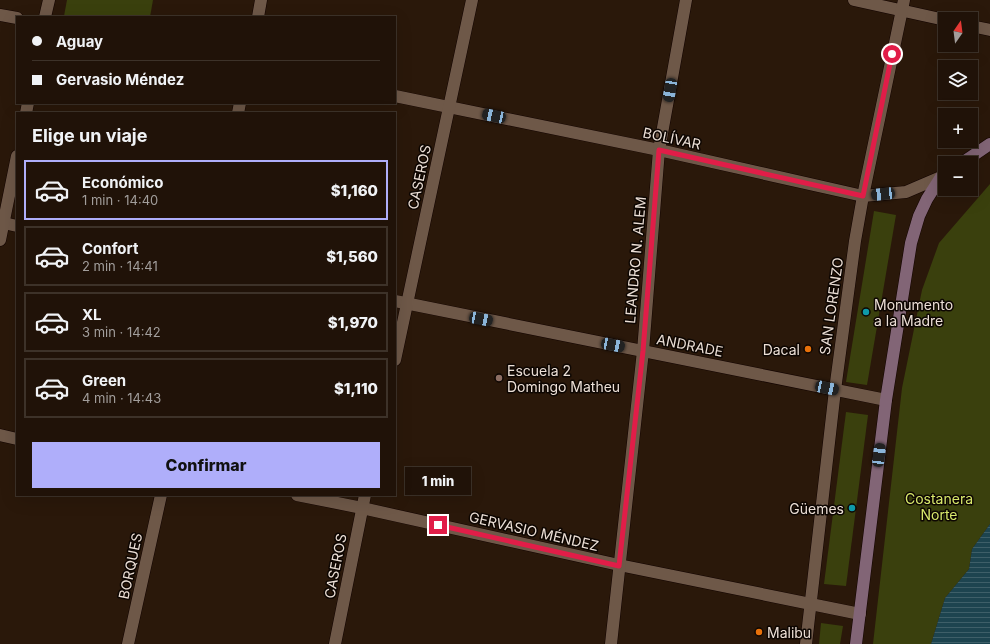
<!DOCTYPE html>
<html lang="es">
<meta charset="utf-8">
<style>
body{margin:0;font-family:Inter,sans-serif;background:#2d2016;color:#f1f3f6;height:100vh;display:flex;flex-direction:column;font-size:15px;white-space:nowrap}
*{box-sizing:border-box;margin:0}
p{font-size:13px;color:#a29e9c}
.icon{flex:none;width:22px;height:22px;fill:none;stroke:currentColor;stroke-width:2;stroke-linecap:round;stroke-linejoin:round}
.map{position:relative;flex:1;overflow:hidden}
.side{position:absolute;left:16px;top:112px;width:380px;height:384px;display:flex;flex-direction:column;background:#201208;border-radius:0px;box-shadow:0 4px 16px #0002,0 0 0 1px #3d3229}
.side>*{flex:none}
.guide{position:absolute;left:16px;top:16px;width:380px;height:88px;border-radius:0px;box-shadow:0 4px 16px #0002,0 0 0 1px #3d3229;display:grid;align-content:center;height:88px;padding:0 16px;background:#201208}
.needle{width:26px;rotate:14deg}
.controls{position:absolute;left:938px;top:12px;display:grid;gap:8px}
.controls a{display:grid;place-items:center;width:40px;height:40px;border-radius:0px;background:#201208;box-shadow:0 4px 16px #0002,0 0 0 1px #3d3229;font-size:20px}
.end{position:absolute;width:18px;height:18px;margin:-9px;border:5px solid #e11d48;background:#fff;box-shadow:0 0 0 2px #fff}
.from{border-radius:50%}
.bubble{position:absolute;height:28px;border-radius:0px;background:#201208;box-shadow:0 4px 16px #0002,0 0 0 1px #3d3229;font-size:13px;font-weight:800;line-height:28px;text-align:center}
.car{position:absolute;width:12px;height:24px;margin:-12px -6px;border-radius:5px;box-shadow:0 0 3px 1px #0007;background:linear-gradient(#222 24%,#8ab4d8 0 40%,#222 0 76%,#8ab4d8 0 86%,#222 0)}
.guide b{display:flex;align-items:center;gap:14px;height:38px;font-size:15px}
.guide b+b{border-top:1px solid #3d3229}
.guide i{width:10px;height:10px;background:#f1f3f6}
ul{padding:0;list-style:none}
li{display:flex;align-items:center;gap:12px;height:60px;margin:0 8px 6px;padding:0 8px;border:2px solid #3d3229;border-radius:0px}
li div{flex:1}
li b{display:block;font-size:15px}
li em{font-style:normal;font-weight:800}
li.active{border-color:#afaefa}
li>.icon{width:36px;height:36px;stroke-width:1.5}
h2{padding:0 16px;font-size:18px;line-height:48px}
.action{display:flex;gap:8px;margin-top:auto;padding:8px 16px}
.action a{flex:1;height:46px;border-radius:0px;background:#afaefa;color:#111;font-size:16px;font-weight:800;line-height:46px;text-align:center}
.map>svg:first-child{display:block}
.green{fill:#3a400d}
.water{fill:url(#water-rules)}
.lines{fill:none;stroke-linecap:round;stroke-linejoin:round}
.pedestrian-casing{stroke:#120300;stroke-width:13}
.minor-casing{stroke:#120300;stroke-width:13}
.secondary-casing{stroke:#120300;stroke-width:13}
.pedestrian{stroke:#6e5848;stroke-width:12}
.minor{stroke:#6e5848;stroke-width:12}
.secondary{stroke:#826576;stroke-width:12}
.route{stroke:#e11d48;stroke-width:5}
.culture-dot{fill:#0f9aa8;stroke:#0d0602;stroke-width:1.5}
.food-dot{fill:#e8710a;stroke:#0d0602;stroke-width:1.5}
.education-dot{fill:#8d6e63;stroke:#0d0602;stroke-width:1.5}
.labels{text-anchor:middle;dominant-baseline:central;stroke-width:3;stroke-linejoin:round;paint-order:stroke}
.street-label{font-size:14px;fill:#ecdfd6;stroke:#0d0602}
.poi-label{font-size:14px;fill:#ecdfd6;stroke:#0d0602;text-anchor:start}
.park-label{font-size:14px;fill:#d8e86b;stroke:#0d0602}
</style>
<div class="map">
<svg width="990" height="644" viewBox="0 0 990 644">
<defs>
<pattern id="water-rules" width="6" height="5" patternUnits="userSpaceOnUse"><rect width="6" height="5" fill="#1d444f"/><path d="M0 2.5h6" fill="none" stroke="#3e5f68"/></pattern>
</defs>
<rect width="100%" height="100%" fill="#2a180a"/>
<g class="green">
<path d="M67 0H153L150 17H69L64 16Z"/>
<path d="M990 184V524L972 549 969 569 945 598 931 644H873L902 388 922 290 939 243Z"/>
<path d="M874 211 896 215 867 385 846 382Z"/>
<path d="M846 412 868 415 846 586 824 584Z"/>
<path d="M821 623 843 626 840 644H819Z"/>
</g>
<path class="water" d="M990 524V644H931L945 598 969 569 972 549Z"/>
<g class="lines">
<defs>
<path id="pedestrian" d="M806 644 835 390 855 241 863 196"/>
<g id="minor">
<path d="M854 0 945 20"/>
<path d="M0 15 17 18"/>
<path d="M45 17 49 0"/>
<path d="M258 17 261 0"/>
<path d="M971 26 990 30"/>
<path d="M395 96 659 150 863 196 906 192 941 177"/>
<path d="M26 113 28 103"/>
<path d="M238 113 240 103"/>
<path d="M863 196 904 0"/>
<path d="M0 222 17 226"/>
<path d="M0 240 17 156"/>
<path d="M395 301 886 400"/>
<path d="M395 360 472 0"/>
<path d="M0 435 17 439"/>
<path d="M297 495 362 508 619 565 860 614"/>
<path d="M128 644 161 495"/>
<path d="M335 644 365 495"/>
<path d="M611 644 643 351 659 150 686 0"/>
</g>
<g id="secondary">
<path d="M962 163 990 144"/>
<path d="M856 644 886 400 911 243 919 216 927 199 941 177 945 174"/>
</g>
</defs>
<use href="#pedestrian" class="pedestrian-casing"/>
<use href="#minor" class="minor-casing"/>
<use href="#secondary" class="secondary-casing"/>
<use href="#pedestrian" class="pedestrian"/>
<use href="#minor" class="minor"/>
<use href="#secondary" class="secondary"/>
</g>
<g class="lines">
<path class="route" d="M438 525 619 566 643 351 659 150 863 196 892 54"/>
</g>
<g class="culture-dot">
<circle cx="866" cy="312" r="4"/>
<circle cx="852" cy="508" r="4"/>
</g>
<g class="food-dot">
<circle cx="808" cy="349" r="4"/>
<circle cx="759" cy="632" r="4"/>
</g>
<circle class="education-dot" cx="499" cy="378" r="4"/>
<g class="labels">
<g class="street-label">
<text transform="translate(672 138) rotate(12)">BOLÍVAR</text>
<text transform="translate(419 177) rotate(-78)">CASEROS</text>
<text transform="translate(635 260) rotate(-85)">LEANDRO N. ALEM</text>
<text transform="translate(831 306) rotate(-82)">SAN LORENZO</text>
<text transform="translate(690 345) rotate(11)">ANDRADE</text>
<text transform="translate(534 531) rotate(13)">GERVASIO MÉNDEZ</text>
<text transform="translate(130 566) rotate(-78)">BORQUES</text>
<text transform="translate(335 566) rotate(-79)">CASEROS</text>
</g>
<g class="poi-label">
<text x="874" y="304">Monumento<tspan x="874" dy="16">a la Madre</tspan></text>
<text x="800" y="349" text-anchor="end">Dacal</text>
<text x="507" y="370">Escuela 2<tspan x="507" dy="16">Domingo Matheu</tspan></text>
<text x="844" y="508" text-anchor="end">Güemes</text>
<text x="767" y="632">Malibu</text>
</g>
<g class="park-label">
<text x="939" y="498">Costanera<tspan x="939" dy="16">Norte</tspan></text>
</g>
</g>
</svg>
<div class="controls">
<a><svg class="needle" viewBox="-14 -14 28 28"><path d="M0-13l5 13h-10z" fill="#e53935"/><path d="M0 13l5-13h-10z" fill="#a29e9c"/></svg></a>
<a><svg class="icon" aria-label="layers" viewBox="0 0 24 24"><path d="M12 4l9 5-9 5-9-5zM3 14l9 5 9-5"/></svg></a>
<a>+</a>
<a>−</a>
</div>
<i class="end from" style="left:892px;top:54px"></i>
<i class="end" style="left:438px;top:525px"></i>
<div class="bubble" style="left:405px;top:467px;width:66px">1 min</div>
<i class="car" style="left:670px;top:90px;rotate:190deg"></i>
<i class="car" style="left:494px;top:116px;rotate:282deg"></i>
<i class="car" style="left:883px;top:194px;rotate:264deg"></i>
<i class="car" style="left:481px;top:319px;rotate:101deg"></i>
<i class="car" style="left:613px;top:345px;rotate:101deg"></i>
<i class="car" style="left:827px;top:388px;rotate:102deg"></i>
<i class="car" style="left:879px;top:455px;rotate:7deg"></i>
<div class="guide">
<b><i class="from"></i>Aguay</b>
<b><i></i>Gervasio Méndez</b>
</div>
<section class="side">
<h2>Elige un viaje</h2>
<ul>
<li class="active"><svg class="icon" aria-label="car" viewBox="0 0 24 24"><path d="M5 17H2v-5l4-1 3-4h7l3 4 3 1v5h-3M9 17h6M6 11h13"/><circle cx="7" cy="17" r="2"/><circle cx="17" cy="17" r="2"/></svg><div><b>Económico</b><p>1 min · 14:40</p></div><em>$1,160</em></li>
<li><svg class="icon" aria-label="car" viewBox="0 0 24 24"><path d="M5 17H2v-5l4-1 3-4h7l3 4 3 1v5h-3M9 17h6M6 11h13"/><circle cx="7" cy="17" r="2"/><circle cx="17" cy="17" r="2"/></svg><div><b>Confort</b><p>2 min · 14:41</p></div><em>$1,560</em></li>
<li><svg class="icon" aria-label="car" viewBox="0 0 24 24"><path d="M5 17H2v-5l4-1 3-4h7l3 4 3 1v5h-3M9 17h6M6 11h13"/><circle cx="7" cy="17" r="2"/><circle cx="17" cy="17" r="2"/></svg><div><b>XL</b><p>3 min · 14:42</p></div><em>$1,970</em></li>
<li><svg class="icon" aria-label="car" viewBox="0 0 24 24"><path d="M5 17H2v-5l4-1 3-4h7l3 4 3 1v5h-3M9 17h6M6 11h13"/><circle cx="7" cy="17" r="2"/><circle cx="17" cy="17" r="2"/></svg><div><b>Green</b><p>4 min · 14:43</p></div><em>$1,110</em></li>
</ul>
<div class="action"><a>Confirmar</a></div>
</section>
</div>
